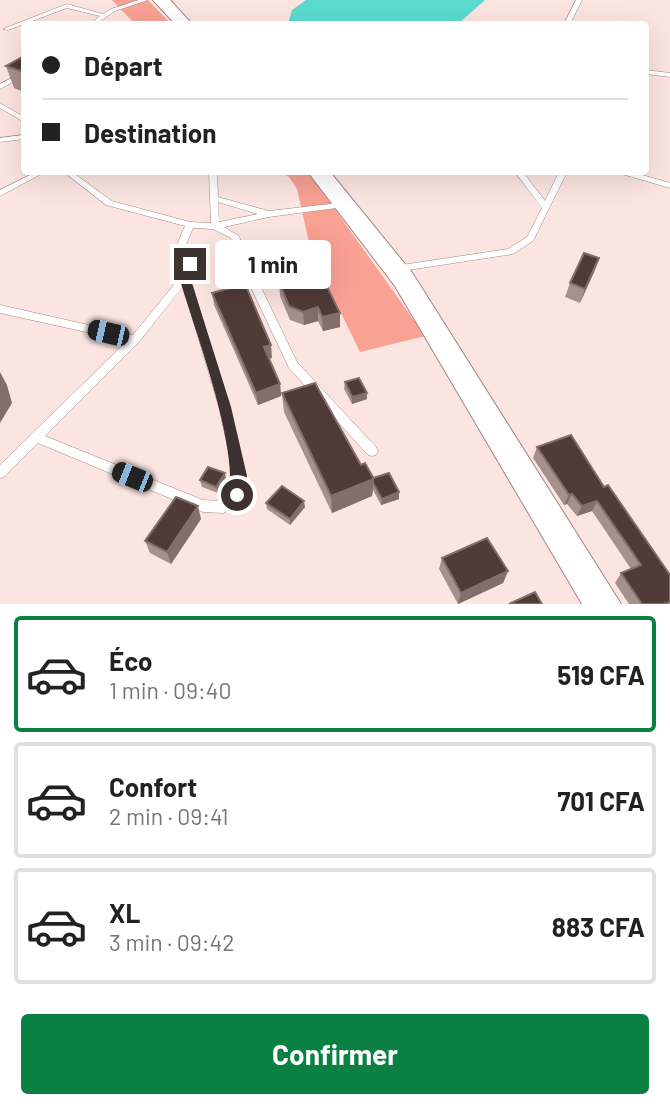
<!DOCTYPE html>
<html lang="fr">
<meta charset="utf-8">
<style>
body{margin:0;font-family:Barlow,sans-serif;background:#f6f6f6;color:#222;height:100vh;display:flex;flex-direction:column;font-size:26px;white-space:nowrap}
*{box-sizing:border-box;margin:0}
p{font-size:23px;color:#767676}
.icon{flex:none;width:38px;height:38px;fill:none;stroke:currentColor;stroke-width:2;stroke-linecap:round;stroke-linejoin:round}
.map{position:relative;height:604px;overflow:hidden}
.panel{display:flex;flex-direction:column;background:#fff;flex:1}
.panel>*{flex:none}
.guide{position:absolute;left:21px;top:21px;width:628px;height:154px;border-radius:7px;box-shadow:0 7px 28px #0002;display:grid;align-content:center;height:154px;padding:0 21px;background:#fff}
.end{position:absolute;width:32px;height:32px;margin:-16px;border:9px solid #3d3230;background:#fff;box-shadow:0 0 0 4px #fff}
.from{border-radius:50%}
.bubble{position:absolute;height:49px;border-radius:7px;background:#fff;box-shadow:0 7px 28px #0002;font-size:23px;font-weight:700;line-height:49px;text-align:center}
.car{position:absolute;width:21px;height:42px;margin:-21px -10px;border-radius:9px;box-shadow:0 0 5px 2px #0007;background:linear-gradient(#222 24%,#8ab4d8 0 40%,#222 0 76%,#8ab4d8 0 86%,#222 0)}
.guide b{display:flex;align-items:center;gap:24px;height:66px;font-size:26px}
.guide b+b{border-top:2px solid #e0e0e0}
.guide i{width:18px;height:18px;background:#222}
ul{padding:12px 0 0;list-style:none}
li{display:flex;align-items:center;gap:21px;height:116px;margin:0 14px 10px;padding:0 7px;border:4px solid #e0e0e0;border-radius:7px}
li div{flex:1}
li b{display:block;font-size:26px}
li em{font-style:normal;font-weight:700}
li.active{border-color:#0b8043}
li>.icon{width:63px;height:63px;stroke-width:1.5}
.action{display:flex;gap:14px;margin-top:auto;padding:14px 21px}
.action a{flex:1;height:80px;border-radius:7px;background:#0b8043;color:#fff;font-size:28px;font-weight:700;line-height:80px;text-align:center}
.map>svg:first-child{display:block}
.green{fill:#f9a193}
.water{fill:#5bdbd0}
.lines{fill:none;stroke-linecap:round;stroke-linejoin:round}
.service-casing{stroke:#a18783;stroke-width:1}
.secondary-casing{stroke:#a18783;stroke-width:2}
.service{fill:#fff;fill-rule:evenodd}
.secondary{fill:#fff;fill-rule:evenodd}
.wall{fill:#a6908c}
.shaded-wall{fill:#846e6a}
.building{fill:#513b37;stroke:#846e6a;stroke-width:2}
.route{fill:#3d3230}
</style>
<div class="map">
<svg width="670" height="604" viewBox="0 0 670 604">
<rect width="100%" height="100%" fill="#fce5e1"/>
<g class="green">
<path d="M112 0H148L171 24H135Z"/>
<path d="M279 172 310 174 425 336 360 352 311 251 297 189 289 177Z"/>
</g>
<path class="water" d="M306 0H485L458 24H288L292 10Z"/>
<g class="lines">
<defs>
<g id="service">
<path d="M139 0H148L115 11 96 24H90L100 16 67 8 8 30 3 29 67 4 103 14 111 9Z"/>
<path d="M576 0H582L570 24H564Z"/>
<path d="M646 70 670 73V77L646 74Z"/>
<path d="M24 72V76L0 89V84Z"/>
<path d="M0 103 24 117V122L0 108Z"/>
<path d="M24 135V139L0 142V138Z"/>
<path d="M36 172H45L0 196V190Z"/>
<path d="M64 172H72L112 201 190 222 211 223 209 172H217L218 197 269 211 347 202 348 204 347 206 344 207 269 217 224 227 239 236 245 254 297 362 376 447 378 451 376 455 372 456 368 455 289 368 235 254 231 238 213 229 193 228 184 249 195 264 190 277 229 407 246 476 241 499 227 511 223 513 203 512 38 443 4 477 0 478V465L127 341 0 313V305L133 335 181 276 185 264 175 249 185 226 106 205ZM218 202 258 214 219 222ZM183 286 219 407 234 476 231 492 221 501 203 500 45 436 139 342Z"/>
<path d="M515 172H523L545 201 559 172H567L533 241 513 254 395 272 392 271 390 269 395 266 508 249 527 237 542 208Z"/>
<path d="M621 172H632L670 183V188L622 174Z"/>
</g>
<g id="secondary">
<path d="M153 0H170L192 24H175Z"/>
<path d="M308 172H330L413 274 621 604H582L395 286Z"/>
</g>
</defs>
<use href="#service" class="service-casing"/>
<use href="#secondary" class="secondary-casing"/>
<use href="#service" class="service"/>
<use href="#secondary" class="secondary"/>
</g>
<g class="wall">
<path d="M24 56V92L14 88 6 66Z"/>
<path d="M599 258 594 272 580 303 565 297 570 283Z"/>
<path d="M279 282 340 313V327L323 331 318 321 304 325 290 320 280 296Z"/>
<path d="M212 293 272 358H269L280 384 281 396 258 405 214 305Z"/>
<path d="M345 382 367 393V399L352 404 344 389Z"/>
<path d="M282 393 373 478 399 499 381 505 373 490 372 496 332 513 284 412Z"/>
<path d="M571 435 670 604H629L615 583 621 573 631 569 592 511 577 516 567 504 564 505 533 458 537 447Z"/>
<path d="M226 479 218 493 202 487 200 480Z"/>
<path d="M266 503 305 507 290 525 267 509Z"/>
<path d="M201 519 171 564 150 553 145 541Z"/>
<path d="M442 558 508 571 503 583 458 604 439 569Z"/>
</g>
<g class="shaded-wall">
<path d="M599 258 594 272 580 303 585 289Z"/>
<path d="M318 307V321L304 325 303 312Z"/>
<path d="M340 313V327L323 331 322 317Z"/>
<path d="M271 345 272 358 266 360 264 347Z"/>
<path d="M0 372 7 385 12 403 0 423Z"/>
<path d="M280 384 281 396 258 405 256 393Z"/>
<path d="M367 393V399L352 404V397Z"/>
<path d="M225 473 226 479 218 493 216 487Z"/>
<path d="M374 479 372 496 332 513 331 496Z"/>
<path d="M399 492V499L381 505 382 499Z"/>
<path d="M572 494 567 504 564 505 569 495Z"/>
<path d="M304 501 305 507 290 525V519Z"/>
<path d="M597 501 592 511 577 516 582 506Z"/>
<path d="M198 506 201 519 171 564 167 552Z"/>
<path d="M508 571 503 583 458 604 461 593Z"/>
</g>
<g class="building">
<path d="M24 56V72L6 66Z"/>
<path d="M584 253 599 258 585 289 570 283Z"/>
<path d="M320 272 340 313 322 317 318 307 303 312 289 306 279 282Z"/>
<path d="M245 284 271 345 264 347 280 384 256 393 212 293Z"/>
<path d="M359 378 367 393 352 397 345 382Z"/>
<path d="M315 383 361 465 365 463 374 479 331 496 282 393Z"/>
<path d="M571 435 604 487 608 485 670 575V602L663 604H642L621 573 641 565 597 501 582 506 572 494 569 495 537 447Z"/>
<path d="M208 467 225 473 216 487 200 480Z"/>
<path d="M389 473 399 492 382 499 373 483V478Z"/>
<path d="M282 486 304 501 290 519 266 503Z"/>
<path d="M176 497 198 506 167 552 145 541Z"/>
<path d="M487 538 508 571 461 593 442 558Z"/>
<path d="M535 592 542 604H509Z"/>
</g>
<path class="route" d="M190 260 196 264 190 277 231 407 247 476 244 495 237 501 229 495C238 444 195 331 179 277L186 261Z"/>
</svg>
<i class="end from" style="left:237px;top:495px"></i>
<i class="end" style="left:190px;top:264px"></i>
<div class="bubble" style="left:215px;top:240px;width:116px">1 min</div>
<i class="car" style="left:108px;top:333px;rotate:283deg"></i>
<i class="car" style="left:132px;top:477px;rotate:292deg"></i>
<div class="guide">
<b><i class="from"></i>Départ</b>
<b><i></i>Destination</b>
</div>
</div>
<section class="panel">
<ul>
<li class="active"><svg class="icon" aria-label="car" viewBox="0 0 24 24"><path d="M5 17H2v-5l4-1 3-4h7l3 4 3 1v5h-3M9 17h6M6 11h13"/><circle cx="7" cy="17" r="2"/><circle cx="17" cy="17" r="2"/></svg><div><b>Éco</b><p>1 min · 09:40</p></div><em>519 CFA</em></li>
<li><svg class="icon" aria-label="car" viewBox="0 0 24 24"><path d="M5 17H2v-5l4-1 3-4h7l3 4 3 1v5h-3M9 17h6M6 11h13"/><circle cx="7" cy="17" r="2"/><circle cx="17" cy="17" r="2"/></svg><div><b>Confort</b><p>2 min · 09:41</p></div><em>701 CFA</em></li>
<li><svg class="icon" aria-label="car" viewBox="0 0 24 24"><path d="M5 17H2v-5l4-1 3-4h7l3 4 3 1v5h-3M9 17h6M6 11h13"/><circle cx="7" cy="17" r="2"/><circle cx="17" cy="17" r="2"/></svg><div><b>XL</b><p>3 min · 09:42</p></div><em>883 CFA</em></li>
</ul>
<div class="action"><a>Confirmer</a></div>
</section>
